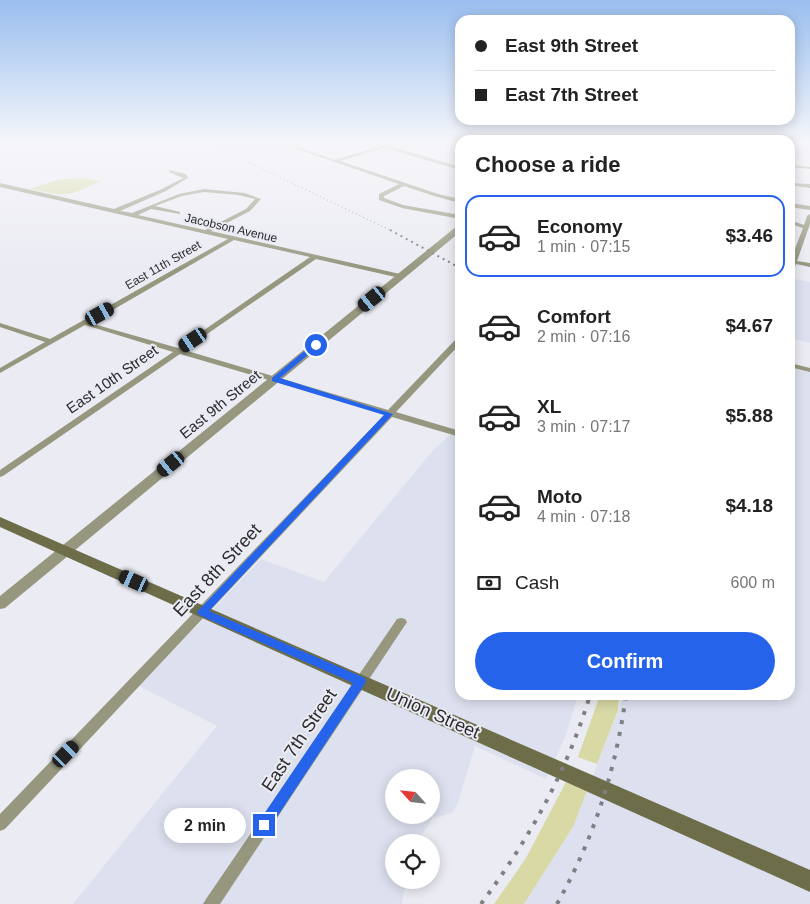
<!DOCTYPE html>
<meta charset="utf-8">
<style>
body{margin:0;font-family:Arial,sans-serif;background:#f6f6f6;color:#222;height:100vh;display:flex;flex-direction:column;font-size:19px;white-space:nowrap}
*{box-sizing:border-box;margin:0}
p{font-size:16px;color:#767676}
.icon{flex:none;width:28px;height:28px;fill:none;stroke:currentColor;stroke-width:2;stroke-linecap:round;stroke-linejoin:round}
.map{position:relative;flex:1;overflow:hidden}
.details{position:absolute;left:455px;top:135px;width:340px;height:565px;display:flex;flex-direction:column;background:#fff;border-radius:15px;box-shadow:0 2px 12px #0003}
.details>*{flex:none}
.banner{position:absolute;left:455px;top:15px;width:340px;height:110px;border-radius:15px;box-shadow:0 2px 12px #0003;display:grid;align-content:center;height:110px;padding:0 20px;background:#fff}
.needle{width:32px;rotate:297deg}
.tools{position:absolute;left:385px;top:769px;display:grid;gap:10px}
.tools a{display:grid;place-items:center;width:55px;height:55px;border-radius:50%;background:#fff;box-shadow:0 2px 12px #0003;font-size:25px}
.end{position:absolute;width:22px;height:22px;margin:-11px;border:6px solid #2563eb;background:#fff;box-shadow:0 0 0 2px #fff}
.from{border-radius:50%}
.bubble{position:absolute;height:35px;border-radius:18px;background:#fff;box-shadow:0 2px 12px #0003;font-size:16px;font-weight:800;line-height:35px;text-align:center}
.car{position:absolute;width:15px;height:30px;margin:-15px -8px;border-radius:6px;box-shadow:0 0 4px 1px #0007;background:linear-gradient(#222 24%,#8ab4d8 0 40%,#222 0 76%,#8ab4d8 0 86%,#222 0)}
.banner b{display:flex;align-items:center;gap:18px;height:48px;font-size:19px}
.banner b+b{border-top:1px solid #e0e0e0}
.banner i{width:12px;height:12px;background:#222}
ul{padding:0;list-style:none}
li{display:flex;align-items:center;gap:15px;height:82px;margin:0 10px 8px;padding:0 10px;border:2px solid transparent;border-radius:15px}
li div{flex:1}
li b{display:block;font-size:19px}
li em{font-style:normal;font-weight:800}
li.on{border-color:#2563eb}
li>.icon{width:45px;height:45px;stroke-width:1.5}
h2{padding:0 20px;font-size:22px;line-height:60px}
.pay{display:flex;align-items:center;gap:12px;height:55px;padding:0 20px;font-size:19px}
.pay p{margin-inline-start:auto}
.action{display:flex;gap:10px;margin-top:auto;padding:10px 20px}
.action a{flex:1;height:58px;border-radius:30px;background:#2563eb;color:#fff;font-size:20px;font-weight:800;line-height:58px;text-align:center}
.map>svg:first-child{display:block}
.built{fill:#dde1ef;fill-rule:evenodd}
.green{fill:#d8d9a4}
.lines{fill:none;stroke-linecap:round;stroke-linejoin:round}
.minor{fill:#96977e;fill-rule:evenodd}
.tertiary{fill:#96977e;fill-rule:evenodd}
.secondary{fill:#6d6e49;fill-rule:evenodd}
.rail-far2{stroke:#7f8084;stroke-width:1;stroke-dasharray:1 3;stroke-linecap:butt}
.rail-far1{stroke:#7f8084;stroke-width:2;stroke-dasharray:2 4;stroke-linecap:butt}
.rail{stroke:#7f8084;stroke-width:4;stroke-dasharray:4 8;stroke-linecap:butt}
.route{fill:#2563eb}
.labels{text-anchor:middle;dominant-baseline:central;stroke-width:4;stroke-linejoin:round;paint-order:stroke}
.far-street-label{font-size:12px;fill:#2b2b2e;stroke:#ebecf3}
.street-label{font-size:15px;fill:#2b2b2e;stroke:#ebecf3}
.near-street-label{font-size:18px;fill:#2b2b2e;stroke:#ebecf3}
</style>
<div class="map">
<svg width="810" height="904" viewBox="0 0 810 904">
<rect width="100%" height="100%" fill="#ebecf3"/>
<g class="built">
<path d="M216 143H314L253 160Z"/>
<path d="M790 278 810 282V343L790 338Z"/>
<path d="M790 366 810 371V904H524L573 827 624 695H790Z"/>
<path d="M460 426V695H578L566 735 546 779 475 746 458 803 452 813 433 818 417 842H394V880H406L402 904H73L217 726 139 686 261 559 324 582 434 449ZM394 778H431V815H394Z"/>
</g>
<g class="green">
<path d="M80 178 101 181C66 197 68 197 30 189L57 180Z"/>
<path d="M600 695H619L618 710 597 764 578 757Z"/>
<path d="M566 782 587 791 573 827 524 904H494L526 858Z"/>
</g>
<g class="lines">
<g class="minor">
<path d="M372 143 385 145 398 143 390 146 460 167V170L385 148 340 161 438 194 460 199V203L434 196 404 186 384 196V198L403 205 460 215V219L402 208 379 200V194L399 184 294 148 298 147 335 160 380 146Z"/>
<path d="M790 165 810 167V169L790 167Z"/>
<path d="M169 170 186 174 188 178 166 191 120 211 132 213 179 194 204 189 245 193 261 199 250 211 211 231 400 274 403 276 400 278 316 259 184 350 388 410 457 338H460V344L396 412 460 431V437L392 417 5 829 0 831V814L385 414 180 354 3 476 0 477V470L173 352 85 325 0 373V368L45 342 0 327V323L50 339 228 239 0 187V183L114 209 162 189 183 178 169 172ZM204 192 238 195 255 199 246 209 205 230 138 215 151 209 180 214V212L155 206 182 196ZM234 240 310 257 178 348 90 323Z"/>
<path d="M790 183 810 184V188L790 185Z"/>
<path d="M790 203 810 206V210L790 207Z"/>
<path d="M810 214V224L797 261 810 263V267L796 264 793 272 790 274V259H791L803 228 790 224V220L804 225 807 216Z"/>
<path d="M790 363 810 368V372L790 367Z"/>
<path d="M401 618 405 619 407 622 405 625 220 904H203L206 899 397 619Z"/>
</g>
<path class="tertiary" d="M457 226H460V232L5 608 0 609V596Z"/>
<path class="secondary" d="M0 517 810 870V892L0 527Z"/>
<path class="rail-far2" d="M208 143 392 231"/>
<path class="rail-far1" d="M390 230 460 268"/>
<g class="rail">
<path d="M481 904C529 839 567 772 590 695"/>
<path d="M557 904C594 838 616 770 626 695"/>
</g>
</g>
<linearGradient id="sky" x2="0" y2="1"><stop stop-color="#99beef"/><stop offset="0.53" stop-color="#f6f6fa"/><stop offset="1" stop-color="#f6f6fa" stop-opacity="0"/></linearGradient>
<rect width="810" height="269" fill="url(#sky)"/>
<path class="route" d="M314 343 320 345 280 378 393 414 209 611 365 678 366 682 269 829 264 831 260 829 258 825 260 820 353 683 199 615 197 612 384 415 272 381V378Z"/>
<g class="labels">
<g class="far-street-label">
<text transform="translate(231 228) rotate(13)">Jacobson Avenue</text>
<text transform="translate(163 265) rotate(-30)">East 11th Street</text>
</g>
<g class="street-label">
<text transform="translate(112 379) rotate(-35)">East 10th Street</text>
<text transform="translate(220 404) rotate(-39)">East 9th Street</text>
</g>
<g class="near-street-label">
<text transform="translate(217 570) rotate(-47)">East 8th Street</text>
<text transform="translate(433 713) rotate(24)">Union Street</text>
<text transform="translate(299 740) rotate(-56)">East 7th Street</text>
</g>
</g>
</svg>
<div class="tools">
<a><svg class="needle" viewBox="-14 -14 28 28"><path d="M0-13l5 13h-10z" fill="#e53935"/><path d="M0 13l5-13h-10z" fill="#767676"/></svg></a>
<a><svg class="icon" aria-label="locate" viewBox="0 0 24 24"><circle cx="12" cy="12" r="6"/><path d="M12 2v4M12 18v4M2 12h4M18 12h4"/></svg></a>
</div>
<i class="end from" style="left:316px;top:345px"></i>
<i class="end" style="left:264px;top:825px"></i>
<div class="bubble" style="left:164px;top:808px;width:82px">2 min</div>
<i class="car" style="left:372px;top:299px;rotate:231deg"></i>
<i class="car" style="left:100px;top:314px;rotate:61deg"></i>
<i class="car" style="left:193px;top:340px;rotate:236deg"></i>
<i class="car" style="left:171px;top:464px;rotate:231deg"></i>
<i class="car" style="left:134px;top:581px;rotate:294deg"></i>
<i class="car" style="left:66px;top:754px;rotate:44deg"></i>
<div class="banner">
<b><i class="from"></i>East 9th Street</b>
<b><i></i>East 7th Street</b>
</div>
<section class="details">
<h2>Choose a ride</h2>
<ul>
<li class="on"><svg class="icon" aria-label="car" viewBox="0 0 24 24"><path d="M5 17H2v-5l4-1 3-4h7l3 4 3 1v5h-3M9 17h6M6 11h13"/><circle cx="7" cy="17" r="2"/><circle cx="17" cy="17" r="2"/></svg><div><b>Economy</b><p>1 min · 07:15</p></div><em>$3.46</em></li>
<li><svg class="icon" aria-label="car" viewBox="0 0 24 24"><path d="M5 17H2v-5l4-1 3-4h7l3 4 3 1v5h-3M9 17h6M6 11h13"/><circle cx="7" cy="17" r="2"/><circle cx="17" cy="17" r="2"/></svg><div><b>Comfort</b><p>2 min · 07:16</p></div><em>$4.67</em></li>
<li><svg class="icon" aria-label="car" viewBox="0 0 24 24"><path d="M5 17H2v-5l4-1 3-4h7l3 4 3 1v5h-3M9 17h6M6 11h13"/><circle cx="7" cy="17" r="2"/><circle cx="17" cy="17" r="2"/></svg><div><b>XL</b><p>3 min · 07:17</p></div><em>$5.88</em></li>
<li><svg class="icon" aria-label="car" viewBox="0 0 24 24"><path d="M5 17H2v-5l4-1 3-4h7l3 4 3 1v5h-3M9 17h6M6 11h13"/><circle cx="7" cy="17" r="2"/><circle cx="17" cy="17" r="2"/></svg><div><b>Moto</b><p>4 min · 07:18</p></div><em>$4.18</em></li>
</ul>
<div class="pay"><svg class="icon" aria-label="cash" viewBox="0 0 24 24"><path d="M3 7h18v10H3z"/><circle cx="12" cy="12" r="2"/></svg>Cash<p>600 m</p></div>
<div class="action"><a>Confirm</a></div>
</section>
</div>
